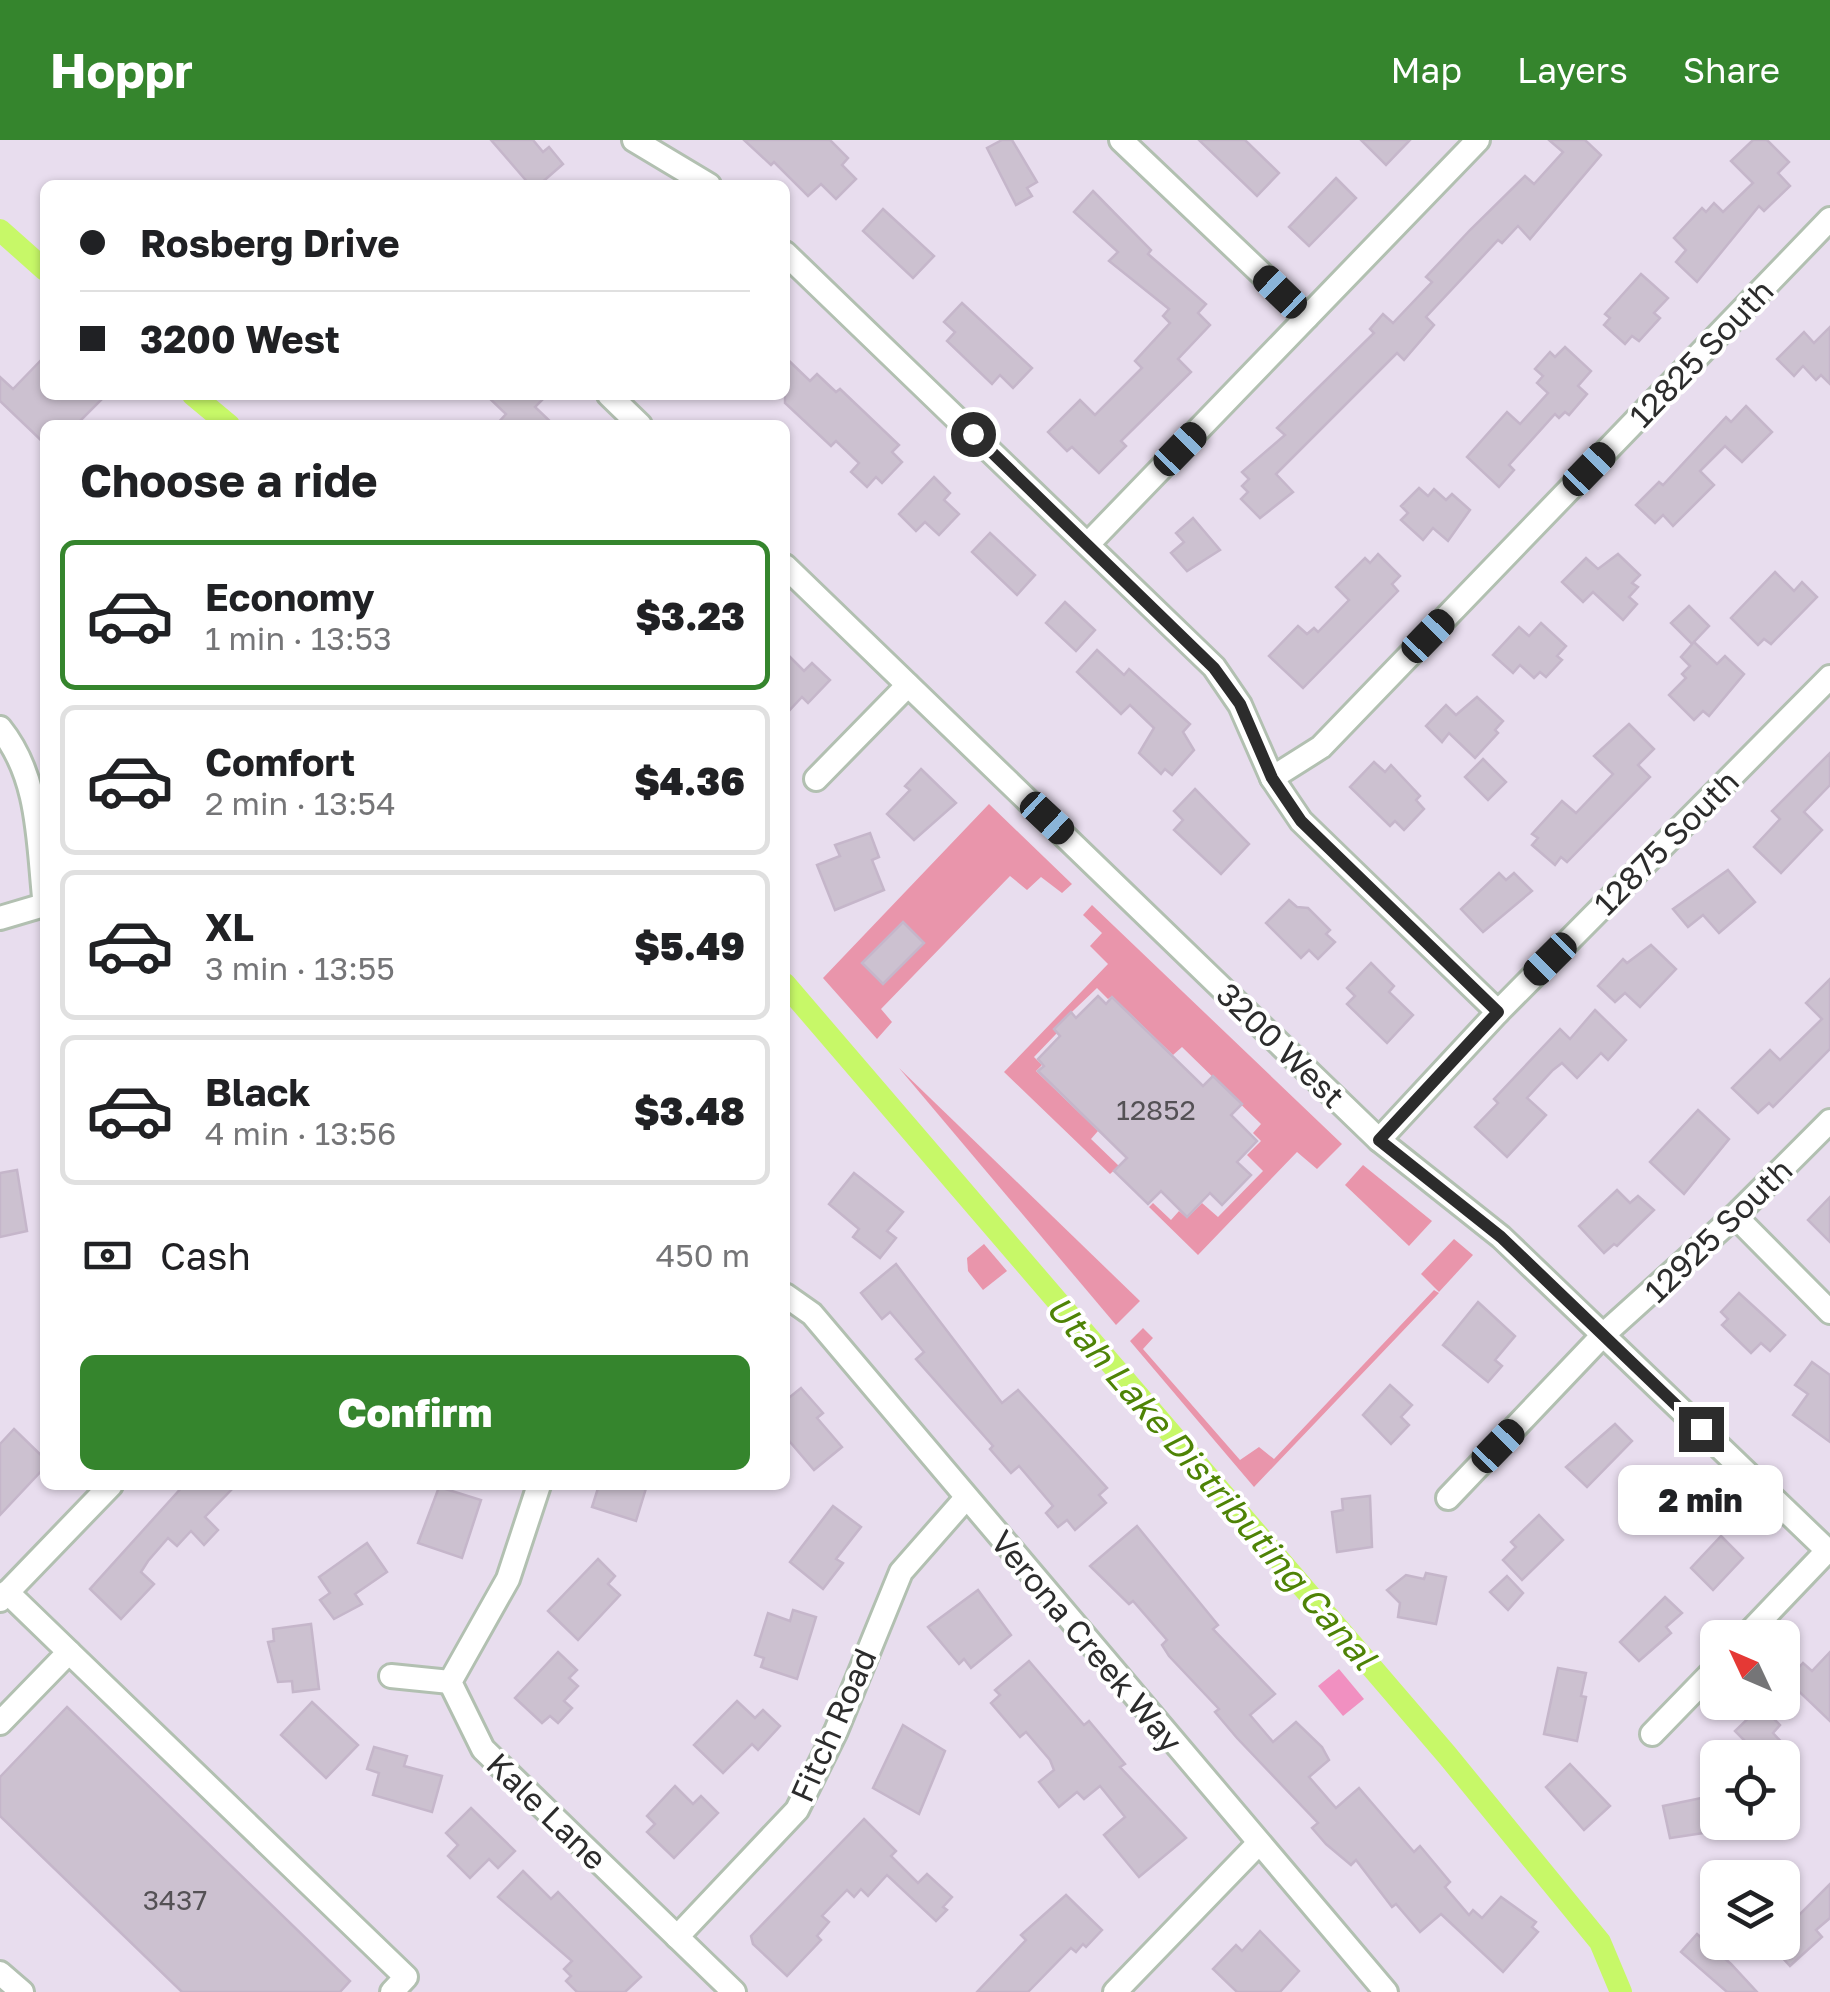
<!DOCTYPE html>
<meta charset="utf-8">
<style>
body{margin:0;font-family:"Golos Text",sans-serif;background:#f6f6f6;color:#202124;height:100vh;display:flex;flex-direction:column;font-size:38px;white-space:nowrap}
*{box-sizing:border-box;margin:0}
p{font-size:32px;color:#757577}
.icon{flex:none;width:55px;height:55px;fill:none;stroke:currentColor;stroke-width:2;stroke-linecap:round;stroke-linejoin:round}
.map{position:relative;flex:1;overflow:hidden}
.drawer{position:absolute;left:40px;top:280px;width:750px;height:1070px;display:flex;flex-direction:column;background:#fff;border-radius:15px;box-shadow:0 2px 8px #0004}
.drawer>*{flex:none}
.banner{position:absolute;left:40px;top:40px;width:750px;height:220px;border-radius:15px;box-shadow:0 2px 8px #0004;display:grid;align-content:center;height:220px;padding:0 40px;background:#fff}
.needle{width:65px;rotate:314deg}
.controls{position:absolute;left:1700px;top:1480px;display:grid;gap:20px}
.controls a{display:grid;place-items:center;width:100px;height:100px;border-radius:15px;background:#fff;box-shadow:0 2px 8px #0004;font-size:50px}
.end{position:absolute;width:45px;height:45px;margin:-22px;border:12px solid #2c2c2c;background:#fff;box-shadow:0 0 0 5px #fff}
.from{border-radius:50%}
.bubble{position:absolute;height:70px;border-radius:15px;background:#fff;box-shadow:0 2px 8px #0004;font-size:32px;font-weight:800;line-height:70px;text-align:center}
.car{position:absolute;width:30px;height:60px;margin:-30px -15px;border-radius:12px;box-shadow:0 0 8px 2px #0007;background:linear-gradient(#222 24%,#8ab4d8 0 40%,#222 0 76%,#8ab4d8 0 86%,#222 0)}
.banner b{display:flex;align-items:center;gap:35px;height:95px;font-size:38px}
.banner b+b{border-top:2px solid #e0e0e0}
.banner i{width:25px;height:25px;background:#202124}
ul{padding:0;list-style:none}
li{display:flex;align-items:center;gap:30px;height:150px;margin:0 20px 15px;padding:0 20px;border:5px solid #e0e0e0;border-radius:15px}
li div{flex:1}
li b{display:block;font-size:38px}
li em{font-style:normal;font-weight:800}
li.active{border-color:#35852d}
li>.icon{width:90px;height:90px;stroke-width:1.5}
h2{padding:0 40px;font-size:45px;line-height:120px}
.pay{display:flex;align-items:center;gap:25px;height:110px;padding:0 40px;font-size:38px}
.pay p{margin-inline-start:auto}
.primary-button{display:flex;gap:20px;margin-top:auto;padding:20px 40px}
.primary-button a{flex:1;height:115px;border-radius:15px;background:#35852d;color:#fff;font-size:40px;font-weight:800;line-height:115px;text-align:center}
header{display:flex;align-items:center;gap:60px;box-sizing:border-box;height:140px;padding:0 50px;background:#35852d;color:#fff}
header strong{font-size:48px}
nav{display:flex;gap:55px;margin-inline-start:auto;font-size:35px}
.map>svg:first-child{display:block}
.green{fill:#e995ab}
.pitch{fill:#f190c1}
.lines{fill:none;stroke-linecap:round;stroke-linejoin:round}
.canal{stroke:#c7f868;stroke-width:22}
.building{fill:#ccc1d0;stroke:#c5b6ca;stroke-width:2.5}
.minor-casing{stroke:#b2c0b1;stroke-width:28}
.minor{stroke:#fff;stroke-width:22}
.route{stroke:#2c2c2c;stroke-width:12}
.labels{text-anchor:middle;dominant-baseline:central;stroke-width:8;stroke-linejoin:round;paint-order:stroke}
.number-label{font-size:28px;fill:#545155}
.street-label{font-size:32px;fill:#2c2c2c;stroke:#fff}
.water-label{font-size:35px;font-style:italic;fill:#4e8306;stroke:#fff}
</style>
<header>
<strong>Hoppr</strong>
<nav><a>Map</a><a>Layers</a><a>Share</a></nav>
</header>
<div class="map">
<svg width="1830" height="1852" viewBox="0 0 1830 1852">
<rect width="100%" height="100%" fill="#e8ddee"/>
<g class="green">
<path d="M989 664 1072 744 1062 753 1041 737 1027 750 1010 736 881 869 892 882 877 899 823 838Z"/>
<path d="M1092 765 1342 1004 1317 1029 1297 1012 1198 1115 1149 1067 1153 1063 1171 1080 1179 1071 1187 1078 1202 1063 1218 1077 1263 1031 1247 1015 1261 1001 1253 993 1261 984 1182 907 1173 915 1112 856 1108 859 1097 848 1054 889 1057 893 1034 917 1042 925 1036 931 1098 991 1091 999 1119 1026 1110 1034 1004 932 1108 824 1090 806 1102 793 1083 775Z"/>
<path d="M899 928 1140 1161 1116 1185Z"/>
<path d="M1363 1025 1432 1081 1409 1106 1345 1045Z"/>
<path d="M1454 1099 1473 1115 1439 1152 1421 1134Z"/>
<path d="M984 1104 1007 1131 983 1150 968 1131 967 1118Z"/>
<path d="M1434 1150 1439 1153 1254 1347 1130 1201 1143 1188 1153 1198 1143 1209 1240 1320 1259 1307 1274 1319Z"/>
</g>
<path class="pitch" d="M1339 1529 1364 1559 1343 1576 1318 1546Z"/>
<g class="lines">
<g class="canal">
<path d="M0 90 45 130"/>
<path d="M193 255 229 285"/>
<path d="M785 844 1447 1615 1600 1802 1621 1852"/>
</g>
</g>
<g class="building">
<path d="M491 0H533L543 12 549 7 563 24 539 45H530Z"/>
<path d="M744 0H830L848 18 842 25 856 39 836 59 821 44 808 56 774 22 771 25Z"/>
<path d="M1002 0H1012L1037 42 1027 48 1032 56 1016 65 987 8Z"/>
<path d="M1199 0H1245L1279 33 1257 56Z"/>
<path d="M1361 0H1410L1386 25Z"/>
<path d="M1549 0H1585L1601 15 1530 99 1518 86 1502 103 1498 100 1426 177 1434 185 1404 220 1397 213 1276 334 1293 352 1260 378 1241 359 1248 352 1242 346 1249 339 1242 332 1285 295 1277 288 1374 193 1370 189 1383 174 1393 183 1432 142 1426 137 1470 90 1525 36 1534 44 1563 12Z"/>
<path d="M1753 0H1767L1789 22 1778 33 1790 46 1764 71 1759 66 1697 142 1676 122 1686 110 1674 98 1702 68 1706 72 1714 63 1723 72 1753 43 1731 21Z"/>
<path d="M1336 38 1356 58 1309 106 1289 87Z"/>
<path d="M1093 51 1151 110 1148 114 1206 164 1198 173 1210 185 1178 219 1191 232 1121 301 1126 306 1099 333 1072 307 1067 311 1048 292 1080 260 1095 275 1142 228 1135 221 1170 183 1163 176 1169 169 1109 121 1118 112 1074 72Z"/>
<path d="M883 69 934 116 913 138 863 91Z"/>
<path d="M1641 134 1668 158 1654 173 1660 178 1639 201 1632 196 1625 204 1604 185 1610 178 1605 174Z"/>
<path d="M962 163 1032 228 1013 248 1000 235 992 244 947 201 955 192 944 182Z"/>
<path d="M1830 187V244L1821 235 1816 240 1803 226 1794 236 1777 219 1804 192 1814 203Z"/>
<path d="M1565 207 1591 231 1578 246 1587 254 1569 275 1565 272 1559 278 1555 274 1509 325 1514 330 1499 347 1467 317 1507 272 1520 284 1548 253 1537 243 1543 236 1535 229 1550 212 1555 217Z"/>
<path d="M45 216V255H106L76 285H45V304L0 261V237L13 249Z"/>
<path d="M785 217 810 241 817 234 836 252 840 249 899 305 892 312 902 322 882 343 876 337 867 347 851 332 859 323 836 301 831 306 785 263Z"/>
<path d="M486 255H547L535 267 554 285H496L506 274Z"/>
<path d="M1746 266 1772 292 1742 322 1725 306 1700 331 1714 345 1673 386 1663 375 1655 383 1636 365 1659 342 1663 345 1726 277 1731 282Z"/>
<path d="M934 337 950 353 944 360 959 374 939 395 925 382 916 391 899 374Z"/>
<path d="M1419 348 1428 356 1434 349 1446 360 1452 354 1470 370 1448 401 1433 388 1423 400 1401 380 1408 373 1401 366Z"/>
<path d="M1193 378 1220 410 1187 431 1171 413 1184 402 1176 393Z"/>
<path d="M990 393 1035 435 1017 455 972 412Z"/>
<path d="M1378 414 1400 436 1392 444 1398 451 1303 548 1269 516 1298 486 1307 494 1314 488 1318 492 1349 460 1336 447 1365 418 1370 423Z"/>
<path d="M1618 414 1640 435 1632 443 1638 447 1629 457 1637 464 1623 480 1593 452 1583 462 1562 442 1586 418 1598 429Z"/>
<path d="M1775 432 1794 451 1802 442 1817 457 1771 504 1764 499 1758 505 1731 478Z"/>
<path d="M1065 462 1095 490 1076 511 1046 483Z"/>
<path d="M1689 466 1709 486 1692 504 1671 483Z"/>
<path d="M1541 483 1566 506 1557 516 1562 520 1546 537 1540 532 1534 538 1520 525 1513 533 1493 515 1519 487 1529 496Z"/>
<path d="M1694 502 1717 524 1725 516 1744 534 1709 576 1703 571 1694 580 1669 555 1686 538 1682 534 1690 526 1681 517Z"/>
<path d="M1097 510 1124 535 1129 529 1190 584 1183 592 1194 610 1172 635 1165 629 1161 634 1139 613 1154 588 1130 565 1121 574 1077 532Z"/>
<path d="M785 512 804 531 812 523 830 540 808 563 802 557 785 575Z"/>
<path d="M1477 557 1503 581 1495 590 1498 593 1475 618 1449 593 1442 602 1426 586 1446 565 1456 575Z"/>
<path d="M1629 584 1654 609 1638 625 1650 637 1567 722 1561 717 1555 725 1532 705 1538 698 1532 694 1562 661 1576 673 1613 634 1594 616Z"/>
<path d="M1830 613V645L1804 672 1822 690 1781 733 1754 707 1780 679 1772 671Z"/>
<path d="M1483 619 1506 642 1488 660 1465 637Z"/>
<path d="M1374 622 1385 632 1391 625 1420 656 1416 660 1424 669 1404 690 1395 681 1390 686 1350 647Z"/>
<path d="M921 629 956 663 914 700 887 674 910 650 905 646Z"/>
<path d="M1195 649 1249 704 1221 734 1174 690 1183 680 1174 671Z"/>
<path d="M870 693 879 717 872 720 884 750 835 770 817 725 840 716 835 705Z"/>
<path d="M1728 730 1755 762 1719 793 1703 775 1688 787 1673 769Z"/>
<path d="M1499 733 1506 740 1514 733 1532 751 1483 792 1461 769Z"/>
<path d="M1289 760 1297 767 1308 768 1330 790 1326 794 1335 802 1318 819 1309 810 1301 818 1266 783Z"/>
<path d="M903 782 924 803 883 844 862 823Z"/>
<path d="M1651 805 1676 829 1640 867 1625 853 1615 862 1598 846 1623 819 1627 823Z"/>
<path d="M1371 823 1394 846 1389 852 1413 875 1387 903 1347 864 1355 856 1347 848Z"/>
<path d="M1830 839V909L1773 967 1769 963 1758 973 1732 948 1770 910 1780 920 1822 879 1806 863Z"/>
<path d="M1098 856 1106 864 1112 857 1203 946 1213 936 1242 964 1231 975 1257 1001 1237 1022 1251 1035 1222 1065 1210 1053 1187 1077 1161 1051 1148 1064 1114 1031 1127 1018 1038 931 1044 926 1038 919 1060 896 1054 889 1071 872 1076 878Z"/>
<path d="M1595 870 1626 900 1608 920 1601 913 1577 938 1562 923 1553 930 1527 958 1546 975 1507 1017 1475 987 1498 963 1494 959 1560 889 1570 899Z"/>
<path d="M1698 970 1729 999 1684 1054 1650 1022Z"/>
<path d="M17 1030 27 1091 0 1097V1033Z"/>
<path d="M854 1033 903 1072 887 1091 896 1098 880 1118 853 1097 859 1089 829 1064Z"/>
<path d="M1617 1050 1630 1063 1638 1056 1654 1070 1617 1106 1614 1104 1604 1113 1579 1086Z"/>
<path d="M1830 1057V1102L1808 1080Z"/>
<path d="M896 1124 1002 1263 1018 1250 1107 1348 1099 1355 1106 1363 1075 1390 1067 1380 1058 1387 1046 1373 1053 1366 1019 1326 1011 1333 990 1309 993 1306 916 1219 924 1212 890 1172 882 1179 861 1153Z"/>
<path d="M1739 1153 1785 1195 1770 1211 1761 1203 1751 1213 1722 1185 1728 1179 1721 1172Z"/>
<path d="M1478 1162 1515 1196 1495 1220 1502 1226 1488 1242 1443 1205Z"/>
<path d="M1812 1222 1830 1235V1302L1793 1275 1808 1254 1795 1245Z"/>
<path d="M1390 1245 1412 1265 1401 1277 1409 1285 1391 1304 1363 1275Z"/>
<path d="M801 1248 823 1273 817 1278 842 1307 814 1330 785 1296V1261Z"/>
<path d="M1615 1284 1632 1301 1587 1347 1566 1327Z"/>
<path d="M14 1289 45 1319V1327L0 1375V1304Z"/>
<path d="M184 1345H236L205 1377 218 1390 204 1405 191 1391 177 1406 168 1398 148 1421 141 1432 154 1444 121 1479 90 1449Z"/>
<path d="M599 1345H647L636 1381 592 1367Z"/>
<path d="M439 1347 481 1360 462 1418 418 1403Z"/>
<path d="M1370 1356 1372 1407 1337 1412 1332 1372 1343 1370 1342 1359Z"/>
<path d="M833 1366 861 1387 836 1419 843 1423 823 1449 790 1422Z"/>
<path d="M1539 1375 1563 1400 1522 1440 1503 1420 1516 1407 1511 1402Z"/>
<path d="M1137 1386 1218 1485 1213 1489 1275 1554 1250 1575 1273 1602 1296 1582 1322 1607 1329 1620 1309 1637 1336 1668 1359 1648 1414 1712 1420 1706 1450 1742 1445 1747 1469 1775 1473 1770 1482 1778 1501 1757 1536 1782 1532 1787 1538 1792 1503 1832 1441 1774 1420 1792 1396 1764 1392 1767 1356 1720 1351 1725 1326 1704 1312 1688 1318 1683 1237 1598 1215 1572 1219 1569 1169 1516 1162 1505 1167 1500 1133 1461 1129 1464 1090 1426Z"/>
<path d="M1721 1396 1743 1418 1713 1450 1691 1428Z"/>
<path d="M367 1403 387 1432 355 1454 362 1464 334 1479 320 1460 330 1453 319 1437Z"/>
<path d="M598 1419 615 1436 608 1444 620 1455 578 1500 548 1471Z"/>
<path d="M1426 1433 1446 1437 1436 1484 1398 1477 1400 1463 1387 1450 1406 1435 1424 1439Z"/>
<path d="M1507 1436 1523 1453 1508 1470 1490 1452Z"/>
<path d="M978 1450 1011 1495 971 1528 964 1519 959 1524 928 1487Z"/>
<path d="M1665 1457 1682 1473 1666 1487 1671 1493 1639 1521 1620 1502Z"/>
<path d="M793 1470 816 1477 797 1539 761 1527 764 1518 755 1515 768 1473 790 1481Z"/>
<path d="M311 1484 319 1549 293 1552 292 1541 278 1542 268 1502 274 1501 273 1489Z"/>
<path d="M558 1512 577 1530 569 1538 578 1546 564 1561 572 1568 558 1583 550 1576 542 1583 515 1558Z"/>
<path d="M1830 1512V1581L1787 1540 1803 1523 1812 1531Z"/>
<path d="M1029 1521 1084 1585 1089 1581 1125 1624 1120 1627 1186 1698 1139 1737 1104 1695 1125 1677 1100 1646 1084 1659 1077 1652 1059 1667 1039 1642 1054 1630 1050 1620 1026 1592 1020 1597 991 1563 1000 1555 995 1550Z"/>
<path d="M1558 1528 1586 1533 1581 1556 1586 1557 1577 1601 1544 1594Z"/>
<path d="M737 1561 755 1578 763 1570 780 1586 758 1610 752 1604 723 1633 694 1605Z"/>
<path d="M312 1562 358 1605 326 1638 281 1595Z"/>
<path d="M1761 1566 1780 1585 1773 1593 1786 1607 1775 1618H1726L1744 1600 1735 1591Z"/>
<path d="M67 1567 350 1841 340 1852H182L0 1676V1637Z"/>
<path d="M903 1585 945 1611 919 1674 873 1648Z"/>
<path d="M374 1607 407 1616 404 1626 442 1636 432 1672 373 1655 379 1633 367 1629Z"/>
<path d="M1570 1624 1610 1666 1584 1690 1546 1647Z"/>
<path d="M675 1646 693 1664 701 1656 718 1673 674 1718 647 1692 655 1684 647 1676Z"/>
<path d="M1711 1656 1717 1691 1670 1698 1663 1666Z"/>
<path d="M471 1668 515 1711 498 1728 489 1719 470 1738 448 1716 458 1705 446 1693Z"/>
<path d="M864 1679 896 1711 891 1716 918 1743 927 1734 952 1757 943 1767 947 1770 936 1781 887 1735 868 1756 861 1749 854 1757 847 1750 822 1776 829 1782 817 1796 821 1800 787 1836 753 1804 751 1796Z"/>
<path d="M523 1731 551 1759 558 1752 641 1837 625 1852H577L566 1841 571 1836 564 1829 572 1821 498 1757Z"/>
<path d="M1830 1744V1778L1816 1790 1822 1797 1790 1826 1768 1802H1782V1792Z"/>
<path d="M1066 1755 1102 1790 1086 1807 1083 1804 1076 1812 1071 1808 1028 1852H977L1026 1800 1021 1795Z"/>
<path d="M1260 1791 1299 1831 1280 1852H1237L1213 1829 1236 1805 1242 1811Z"/>
<path d="M1697 1794 1731 1824 1757 1852H1727L1681 1812Z"/>
</g>
<g class="lines">
<defs>
<g id="minor">
<path d="M634 0 709 45"/>
<path d="M1121 0 1307 177"/>
<path d="M785 113 1214 527 1240 565 1272 638 1301 681 1498 872"/>
<path d="M609 255 640 285"/>
<path d="M1088 404 1478 0"/>
<path d="M785 426 1379 1000 1501 1097 1830 1413"/>
<path d="M0 588C41 639 38 705 45 767"/>
<path d="M1272 638 1321 607 1830 79"/>
<path d="M816 639 908 545"/>
<path d="M0 778 44 765"/>
<path d="M1379 1000 1498 872 1830 537"/>
<path d="M1735 1076 1830 1172"/>
<path d="M785 1155 812 1174 1386 1852"/>
<path d="M539 1345 508 1439 450 1542 483 1609 734 1852"/>
<path d="M1448 1358 1603 1195 1735 1076 1830 981"/>
<path d="M0 1460 111 1345"/>
<path d="M1744 1498 1827 1411"/>
<path d="M69 1512 406 1837 392 1852"/>
<path d="M391 1536 450 1542"/>
<path d="M0 1583 69 1512 7 1452"/>
<path d="M1652 1594 1718 1526"/>
<path d="M677 1797 797 1670 836 1591 901 1432 966 1358"/>
<path d="M0 1833 22 1852"/>
<path d="M1115 1852 1258 1704"/>
</g>
</defs>
<use href="#minor" class="minor-casing"/>
<use href="#minor" class="minor"/>
</g>
<g class="lines">
<path class="route" d="M973 294 1214 528 1240 564 1272 638 1301 681 1498 872 1379 1000 1501 1097 1701 1289"/>
</g>
<g class="labels">
<g class="number-label">
<text x="1156" y="969">12852</text>
<text x="175" y="1759">3437</text>
</g>
<g class="street-label">
<text transform="translate(1701 213) rotate(-46)">12825 South</text>
<text transform="translate(1666 702) rotate(-45)">12875 South</text>
<text transform="translate(1281 905) rotate(44)">3200 West</text>
<text transform="translate(1718 1090) rotate(-44)">12925 South</text>
<text transform="translate(1087 1501) rotate(50)">Verona Creek Way</text>
<text transform="translate(833 1585) rotate(-66)">Fitch Road</text>
<text transform="translate(547 1671) rotate(44)">Kale Lane</text>
</g>
<g class="water-label">
<text transform="translate(1212 1342) rotate(49)">Utah Lake Distributing Canal</text>
</g>
</g>
</svg>
<div class="controls">
<a><svg class="needle" viewBox="-14 -14 28 28"><path d="M0-13l5 13h-10z" fill="#e53935"/><path d="M0 13l5-13h-10z" fill="#757577"/></svg></a>
<a><svg class="icon" aria-label="locate" viewBox="0 0 24 24"><circle cx="12" cy="12" r="6"/><path d="M12 2v4M12 18v4M2 12h4M18 12h4"/></svg></a>
<a><svg class="icon" aria-label="layers" viewBox="0 0 24 24"><path d="M12 4l9 5-9 5-9-5zM3 14l9 5 9-5"/></svg></a>
</div>
<i class="end from" style="left:973px;top:294px"></i>
<i class="end" style="left:1701px;top:1289px"></i>
<div class="bubble" style="left:1618px;top:1325px;width:165px">2 min</div>
<i class="car" style="left:1280px;top:152px;rotate:314deg"></i>
<i class="car" style="left:1180px;top:309px;rotate:44deg"></i>
<i class="car" style="left:1589px;top:329px;rotate:44deg"></i>
<i class="car" style="left:1428px;top:496px;rotate:44deg"></i>
<i class="car" style="left:1047px;top:678px;rotate:133deg"></i>
<i class="car" style="left:1550px;top:819px;rotate:225deg"></i>
<i class="car" style="left:1498px;top:1306px;rotate:44deg"></i>
<div class="banner">
<b><i class="from"></i>Rosberg Drive</b>
<b><i></i>3200 West</b>
</div>
<section class="drawer">
<h2>Choose a ride</h2>
<ul>
<li class="active"><svg class="icon" aria-label="car" viewBox="0 0 24 24"><path d="M5 17H2v-5l4-1 3-4h7l3 4 3 1v5h-3M9 17h6M6 11h13"/><circle cx="7" cy="17" r="2"/><circle cx="17" cy="17" r="2"/></svg><div><b>Economy</b><p>1 min · 13:53</p></div><em>$3.23</em></li>
<li><svg class="icon" aria-label="car" viewBox="0 0 24 24"><path d="M5 17H2v-5l4-1 3-4h7l3 4 3 1v5h-3M9 17h6M6 11h13"/><circle cx="7" cy="17" r="2"/><circle cx="17" cy="17" r="2"/></svg><div><b>Comfort</b><p>2 min · 13:54</p></div><em>$4.36</em></li>
<li><svg class="icon" aria-label="car" viewBox="0 0 24 24"><path d="M5 17H2v-5l4-1 3-4h7l3 4 3 1v5h-3M9 17h6M6 11h13"/><circle cx="7" cy="17" r="2"/><circle cx="17" cy="17" r="2"/></svg><div><b>XL</b><p>3 min · 13:55</p></div><em>$5.49</em></li>
<li><svg class="icon" aria-label="car" viewBox="0 0 24 24"><path d="M5 17H2v-5l4-1 3-4h7l3 4 3 1v5h-3M9 17h6M6 11h13"/><circle cx="7" cy="17" r="2"/><circle cx="17" cy="17" r="2"/></svg><div><b>Black</b><p>4 min · 13:56</p></div><em>$3.48</em></li>
</ul>
<div class="pay"><svg class="icon" aria-label="cash" viewBox="0 0 24 24"><path d="M3 7h18v10H3z"/><circle cx="12" cy="12" r="2"/></svg>Cash<p>450 m</p></div>
<div class="primary-button"><a>Confirm</a></div>
</section>
</div>
